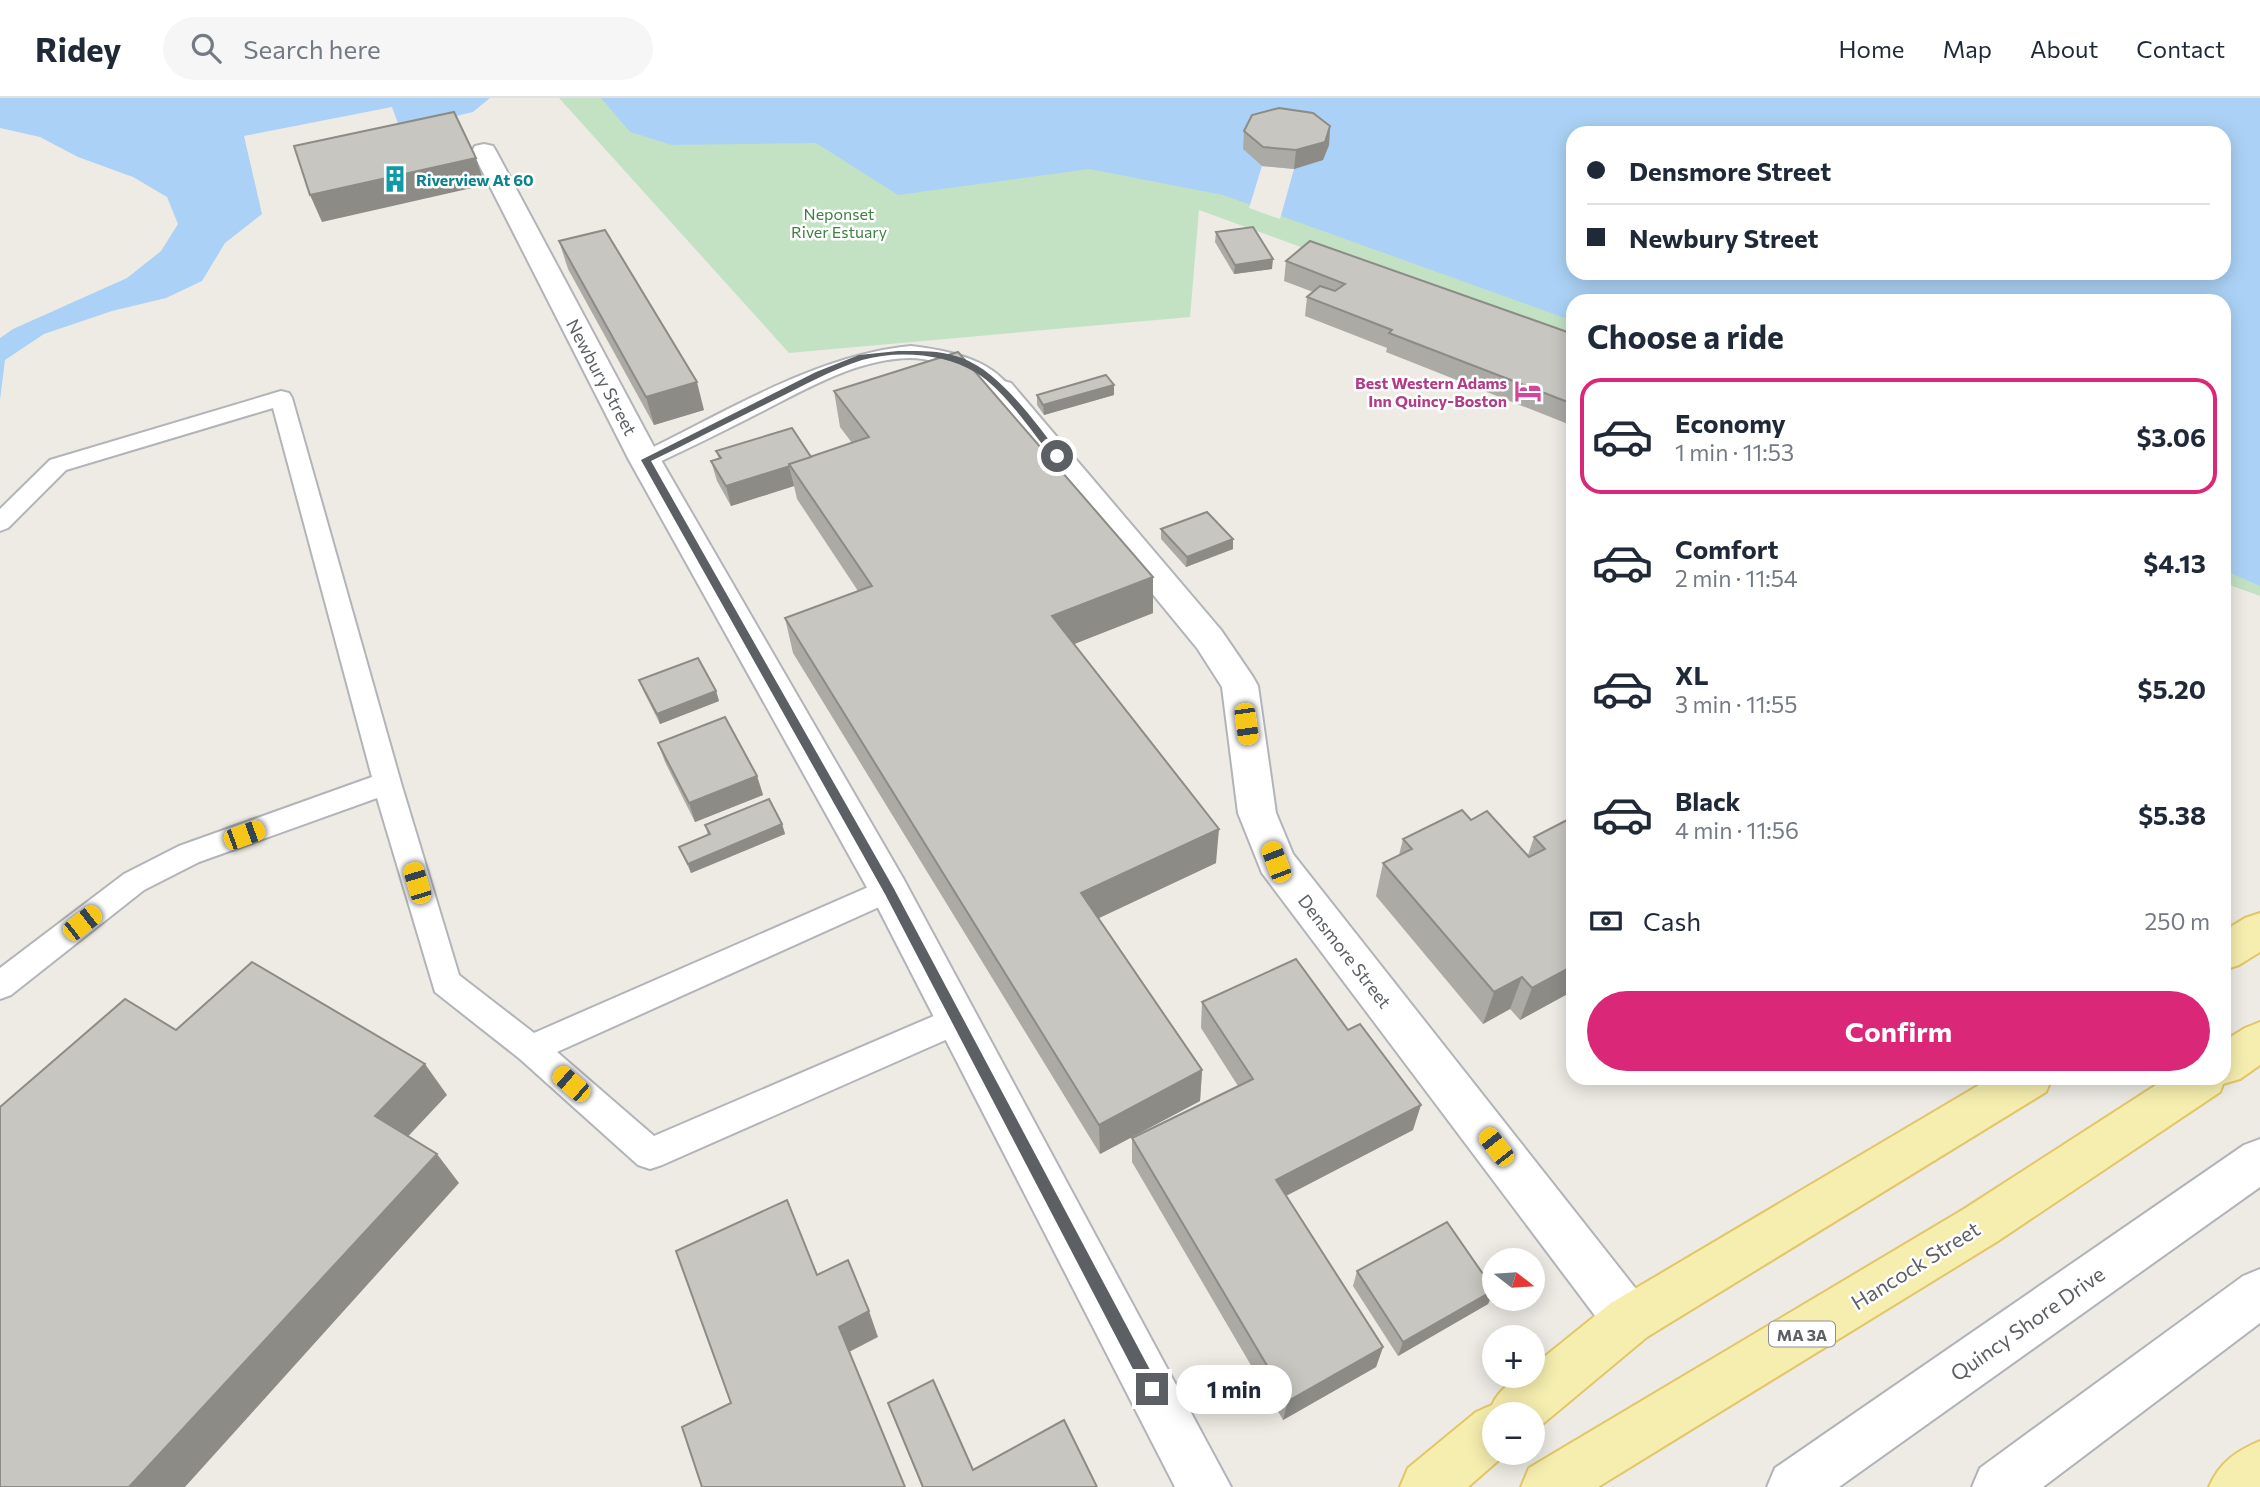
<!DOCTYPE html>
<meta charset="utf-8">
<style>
body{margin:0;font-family:Commissioner,sans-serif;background:#f6f6f7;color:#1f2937;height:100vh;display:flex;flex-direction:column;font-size:26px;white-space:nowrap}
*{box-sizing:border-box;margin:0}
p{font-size:23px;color:#747a83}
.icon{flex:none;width:38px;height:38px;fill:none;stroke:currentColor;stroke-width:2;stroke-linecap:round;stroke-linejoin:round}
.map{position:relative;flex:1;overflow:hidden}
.drawer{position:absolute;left:1566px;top:196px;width:665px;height:791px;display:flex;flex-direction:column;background:#fff;border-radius:21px;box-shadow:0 4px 18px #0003}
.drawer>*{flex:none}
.top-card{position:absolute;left:1566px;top:28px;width:665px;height:154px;border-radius:21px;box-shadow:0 4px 18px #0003;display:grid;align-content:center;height:154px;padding:0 21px;background:#fff}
.needle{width:46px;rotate:107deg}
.fabs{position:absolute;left:1482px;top:1150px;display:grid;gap:14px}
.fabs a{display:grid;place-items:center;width:63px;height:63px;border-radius:50%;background:#fff;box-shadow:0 4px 18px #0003;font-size:35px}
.end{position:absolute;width:32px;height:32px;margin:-16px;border:9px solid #5c5f63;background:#fff;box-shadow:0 0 0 4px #fff}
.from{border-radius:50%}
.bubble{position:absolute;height:49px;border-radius:24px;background:#fff;box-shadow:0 4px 18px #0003;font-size:23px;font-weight:700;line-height:49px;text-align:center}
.car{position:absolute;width:21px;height:42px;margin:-21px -10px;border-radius:9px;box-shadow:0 0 5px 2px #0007;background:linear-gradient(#f5c518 24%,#345 0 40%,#f5c518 0 76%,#345 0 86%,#f5c518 0)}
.top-card b{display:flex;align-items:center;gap:24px;height:66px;font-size:26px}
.top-card b+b{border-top:2px solid #e0e1e3}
.top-card i{width:18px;height:18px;background:#1f2937}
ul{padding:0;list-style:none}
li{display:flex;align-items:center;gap:21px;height:116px;margin:0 14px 10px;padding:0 7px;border:4px solid transparent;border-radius:21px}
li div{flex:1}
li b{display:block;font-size:26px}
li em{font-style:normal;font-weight:700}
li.active{border-color:#db2777}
li>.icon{width:63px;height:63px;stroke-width:1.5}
h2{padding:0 21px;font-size:32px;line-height:84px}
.pay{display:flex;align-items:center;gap:18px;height:77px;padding:0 21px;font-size:26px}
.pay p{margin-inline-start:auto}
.action{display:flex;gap:14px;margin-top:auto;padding:14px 21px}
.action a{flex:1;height:80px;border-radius:42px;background:#db2777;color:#fff;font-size:28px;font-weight:700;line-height:80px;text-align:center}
header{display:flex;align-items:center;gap:42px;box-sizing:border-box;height:98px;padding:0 35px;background:#fff;border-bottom:2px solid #e0e1e3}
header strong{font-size:33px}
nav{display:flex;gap:38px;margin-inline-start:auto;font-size:24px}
.search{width:490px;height:63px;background:#f6f6f7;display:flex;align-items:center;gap:18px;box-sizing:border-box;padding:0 24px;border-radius:38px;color:#747a83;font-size:26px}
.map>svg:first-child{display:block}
.green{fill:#c3e2c4;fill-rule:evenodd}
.water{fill:#abd2f6;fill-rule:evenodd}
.pier{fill:#edebe4}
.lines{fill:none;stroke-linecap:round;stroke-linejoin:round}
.service-casing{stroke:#b1b4b8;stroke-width:4}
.minor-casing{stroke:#b1b4b8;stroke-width:4}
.secondary-casing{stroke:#b0b3b7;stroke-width:4}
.primary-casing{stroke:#e2c667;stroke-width:4}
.service{fill:#fff;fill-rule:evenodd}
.minor{fill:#fff;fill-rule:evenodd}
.secondary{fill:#fff;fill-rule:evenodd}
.primary{fill:#f6eeaf;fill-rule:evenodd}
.wall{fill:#acaaa5}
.shaded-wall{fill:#8c8b86}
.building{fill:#c8c6c0;stroke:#8c8b86;stroke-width:2}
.route{fill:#5c5f63}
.labels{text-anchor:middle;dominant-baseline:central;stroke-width:5;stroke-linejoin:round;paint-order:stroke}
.far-culture-label{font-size:16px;font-weight:bold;fill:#0d838f;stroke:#fff;text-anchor:start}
.far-park-label{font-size:16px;fill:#3e8044;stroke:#fff}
.far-hotel-label{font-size:16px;font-weight:bold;fill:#b23c85;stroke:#fff;text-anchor:end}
.shield{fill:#fff;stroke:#8d8f92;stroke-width:2}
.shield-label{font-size:16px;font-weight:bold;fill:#5c5f63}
.street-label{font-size:18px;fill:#5c5f63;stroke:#fff}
.near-street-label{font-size:21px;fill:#5c5f63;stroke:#fff}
</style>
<header>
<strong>Ridey</strong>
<div class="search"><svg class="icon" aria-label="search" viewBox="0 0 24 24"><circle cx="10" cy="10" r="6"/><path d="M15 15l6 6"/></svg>Search here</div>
<nav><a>Home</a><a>Map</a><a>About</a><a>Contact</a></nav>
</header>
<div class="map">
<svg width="2260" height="1389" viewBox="0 0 2260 1389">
<rect width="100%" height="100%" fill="#edebe4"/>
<path class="green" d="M559 0H2260V498L2224 485V203H1573V248L1199 112 1190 219 789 255ZM1573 35H2224V175H1573Z"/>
<g class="water">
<path d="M0 0H490L473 14 400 31 392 9 244 38 262 116 225 145 202 183 166 200 112 213 44 236 5 262 0 302V240L13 231 127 180 161 153 178 126 167 99 133 79 78 59 40 39 0 30Z"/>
<path d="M601 0H2260V488L2224 472V203H1573V223L1223 97 1089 71 898 97 816 45 672 47 630 34ZM1573 35H2224V175H1573Z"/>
</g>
<path class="pier" d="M1262 68 1294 71 1280 121 1249 110Z"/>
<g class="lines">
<defs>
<g id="service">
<path d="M911 248C945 252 990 260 1011 291L1008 296C988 300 977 281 962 273 946 266 927 260 910 260 856 261 806 291 759 315 724 333 689 350 653 367H637L634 362 637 357C723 316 815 257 911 248Z"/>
<path d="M281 293 289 295 292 300 401 685 459 877 534 935 889 780 899 784 904 792 899 800 557 954 654 1038 957 908 968 912 973 922 968 932 662 1067 650 1071 638 1067 520 961 435 894 377 700 199 764 144 792 11 897 0 901V870L124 776 179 748 372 679 273 310 66 372 8 430 0 433V411L50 362Z"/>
</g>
<g id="minor">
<path d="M484 46 493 48 496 53 661 362 903 780 1231 1389H1175L875 804 629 362 472 53 475 48Z"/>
<path d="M1000 282 1011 285 1221 532 1253 579 1258 588 1276 715 1293 756 1647 1205 1654 1222 1647 1239 1629 1247 1611 1239 1262 775 1238 715 1222 589 1197 550 989 297 985 291 989 285Z"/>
</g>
<g id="secondary">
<path d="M2260 1041V1089L1839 1389H1767L1775 1370 2244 1047Z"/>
<path d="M2260 1171V1225L2043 1389H1972L1980 1370 2243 1178Z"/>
</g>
<g id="primary">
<path d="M2260 815V854L2239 867 2224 872V833L2245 820Z"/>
<path d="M2260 924V967L2240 981 2223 986 2220 994 1998 1143 1598 1389H1521L1529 1370 1964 1111 2167 980H2224V943L2245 930Z"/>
<path d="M1991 980H2052L2046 994 1647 1239 1533 1334V1316H1494V1354H1508L1468 1389H1400L1408 1370 1476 1314 1492 1307C1499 1291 1516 1278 1533 1278V1268L1611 1205Z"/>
<path d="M2260 1343V1389H2209C2219 1365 2236 1353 2260 1343Z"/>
</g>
</defs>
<use href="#service" class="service-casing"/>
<use href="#minor" class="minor-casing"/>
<use href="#secondary" class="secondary-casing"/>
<use href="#primary" class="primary-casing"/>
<use href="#service" class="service"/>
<use href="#minor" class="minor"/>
<use href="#secondary" class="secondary"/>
<use href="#primary" class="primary"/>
</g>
<g class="wall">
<path d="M1330 28 1329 47 1323 62 1294 71 1262 68 1243 51 1244 33Z"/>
<path d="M1216 134 1272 171 1234 176 1215 144Z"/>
<path d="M559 143 704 312 654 327 568 171Z"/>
<path d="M1286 163 1573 236V328L1386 254 1387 250 1305 218 1307 199 1313 194 1284 183Z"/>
<path d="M1114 287V297L1044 317 1037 307V297Z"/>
<path d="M834 293 1153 515 1074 546 1216 765 1099 820 1202 972 1200 1003 1100 1056 793 555 785 520 858 493 797 401 794 388 731 408 717 383 711 363 719 361 716 353 811 359 852 345 840 329Z"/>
<path d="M1161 431 1233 441V451L1186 469 1161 441Z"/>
<path d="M639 582 716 593 719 603 660 626 643 592Z"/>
<path d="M658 645 757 678 763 697 695 724 665 664Z"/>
<path d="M1573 719V893L1520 922 1510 911 1483 926 1376 798 1383 765 1399 757 1403 741 1471 722 1528 757 1534 739Z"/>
<path d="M782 726 785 736 691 775 679 749 708 737 705 727Z"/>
<path d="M1202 904 1413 1032 1286 1098 1383 1249 1376 1269 1283 1322 1132 1064V1040L1238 988 1201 930Z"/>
<path d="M1357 1173 1494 1192 1488 1206 1398 1258 1353 1188Z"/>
<path d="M888 1305 973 1372 1097 1389H922Z"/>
</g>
<g class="shaded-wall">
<path d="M1330 28 1329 47 1323 62 1294 71 1296 52Z"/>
<path d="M476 60 485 87 322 124 310 97Z"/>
<path d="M1273 161 1272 171 1234 176 1235 167Z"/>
<path d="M697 284 704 312 654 327 646 299Z"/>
<path d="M1114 287V297L1044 317 1043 307Z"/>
<path d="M789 368 794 388 731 408 726 388Z"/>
<path d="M1233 441V451L1186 469 1187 459Z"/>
<path d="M1153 479V515L1054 554 1052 518Z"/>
<path d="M716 593 719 603 660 626 657 616Z"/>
<path d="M757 678 763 697 695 724 689 705Z"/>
<path d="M782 726 785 736 691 775 688 766Z"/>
<path d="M1219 731 1216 765 1082 828 1081 795Z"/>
<path d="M1573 868V893L1520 922 1532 890Z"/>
<path d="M1522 879 1510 911 1483 926 1494 894Z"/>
<path d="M425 966 447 997 399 1048 375 1018Z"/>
<path d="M1202 972 1200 1003 1100 1056 1099 1027Z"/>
<path d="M1421 1007 1413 1032 1272 1105 1276 1082Z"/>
<path d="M437 1056 459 1085 185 1389H129Z"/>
<path d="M1494 1192 1488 1206 1398 1258 1403 1244Z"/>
<path d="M869 1213 878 1239 849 1254 839 1229Z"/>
<path d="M1383 1249 1376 1269 1283 1322 1288 1303Z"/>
</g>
<g class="building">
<path d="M1279 10 1313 15 1330 28 1325 44 1296 52 1263 49 1244 33 1252 17Z"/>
<path d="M454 14 476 60 310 97 294 48Z"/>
<path d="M1253 129 1273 161 1235 167 1216 134Z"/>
<path d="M605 132 697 284 646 299 559 143Z"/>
<path d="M1310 143 1573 236V306L1389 235 1392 232 1307 199 1320 188 1335 193 1345 186 1286 163Z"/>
<path d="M958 254 1153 479 1052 518 1219 731 1081 795 1202 972 1099 1027 785 520 872 488 789 366 869 339 834 293Z"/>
<path d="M1106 277 1114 287 1043 307 1037 297Z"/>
<path d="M792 330 811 359 789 366 790 368 726 388 711 363 721 360 716 353Z"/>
<path d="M1207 414 1233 441 1187 459 1161 431Z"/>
<path d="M698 560 716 593 657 616 639 582Z"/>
<path d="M725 619 757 678 689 705 658 645Z"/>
<path d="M769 701 782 726 688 766 679 749 710 736 705 727Z"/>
<path d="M1462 712 1471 722 1487 713 1529 759 1545 751 1534 739 1573 719V868L1532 890 1522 879 1494 894 1383 765 1412 751 1403 741Z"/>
<path d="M1296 861 1348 932 1360 926 1421 1007 1276 1082 1383 1249 1288 1303 1132 1040 1253 981 1202 904Z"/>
<path d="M252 864 425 966 375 1018 437 1056 129 1389H0V1009L125 901 176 932Z"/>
<path d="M787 1102 817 1177 848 1162 869 1213 839 1229 905 1389H702L682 1329 731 1305 676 1153Z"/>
<path d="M1447 1124 1494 1192 1403 1244 1357 1173Z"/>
<path d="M933 1282 973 1372 1064 1322 1097 1389H923L888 1305Z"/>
</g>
<path class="route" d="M898 253C919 253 941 252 962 260 1000 274 1037 326 1061 358L1053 360C1032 334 1004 291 975 274 944 255 896 252 862 262 831 272 803 288 774 302 733 322 692 343 651 363L893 789 1157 1285 1159 1291 1157 1296 1152 1298 1146 1296 885 796 641 362 816 274 859 257Z"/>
<defs>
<symbol id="building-bare" viewBox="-9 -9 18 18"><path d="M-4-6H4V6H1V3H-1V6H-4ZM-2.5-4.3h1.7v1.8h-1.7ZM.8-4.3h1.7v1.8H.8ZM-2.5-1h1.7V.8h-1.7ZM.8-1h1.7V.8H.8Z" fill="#0f9aa8" stroke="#fff" stroke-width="2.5" paint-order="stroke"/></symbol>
<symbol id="hotel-bare" viewBox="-9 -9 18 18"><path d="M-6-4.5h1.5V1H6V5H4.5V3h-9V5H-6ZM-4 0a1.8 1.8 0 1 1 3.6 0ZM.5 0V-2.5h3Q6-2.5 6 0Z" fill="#d1479c" stroke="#fff" stroke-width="2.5" paint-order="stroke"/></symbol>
</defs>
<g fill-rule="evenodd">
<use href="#building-bare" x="376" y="62" width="38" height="38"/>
<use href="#hotel-bare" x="1509" y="274" width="38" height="38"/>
</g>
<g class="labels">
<g class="far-culture-label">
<text x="416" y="81">Riverview At 60</text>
</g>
<g class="far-park-label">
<text x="839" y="115">Neponset<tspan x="839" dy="18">River Estuary</tspan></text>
</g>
<g class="far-hotel-label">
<text x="1507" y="284">Best Western Adams<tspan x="1507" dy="18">Inn Quincy-Boston</tspan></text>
</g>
<rect class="shield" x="1769" y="1223.5" width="66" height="25" rx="5"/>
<g class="shield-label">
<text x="1802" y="1236">MA 3A</text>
</g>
<g class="street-label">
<text transform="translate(602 279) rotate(62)">Newbury Street</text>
<text transform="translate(1345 853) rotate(52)">Densmore Street</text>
</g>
<g class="near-street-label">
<text transform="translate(1915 1167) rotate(-32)">Hancock Street</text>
<text transform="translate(2027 1225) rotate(-35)">Quincy Shore Drive</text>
</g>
</g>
</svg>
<div class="fabs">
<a><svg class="needle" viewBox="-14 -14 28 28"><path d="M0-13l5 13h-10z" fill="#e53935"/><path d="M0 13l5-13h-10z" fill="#747a83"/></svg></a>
<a>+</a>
<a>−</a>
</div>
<i class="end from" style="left:1057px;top:358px"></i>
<i class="end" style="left:1152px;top:1291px"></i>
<div class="bubble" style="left:1176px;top:1267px;width:116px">1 min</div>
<i class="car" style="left:1246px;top:626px;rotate:172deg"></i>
<i class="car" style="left:244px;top:737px;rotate:70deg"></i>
<i class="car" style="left:1276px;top:764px;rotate:339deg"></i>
<i class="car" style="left:417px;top:785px;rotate:343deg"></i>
<i class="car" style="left:82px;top:825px;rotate:52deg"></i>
<i class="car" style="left:571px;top:986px;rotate:311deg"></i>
<i class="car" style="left:1496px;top:1049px;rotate:322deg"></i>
<div class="top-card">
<b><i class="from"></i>Densmore Street</b>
<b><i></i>Newbury Street</b>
</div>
<section class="drawer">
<h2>Choose a ride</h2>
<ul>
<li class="active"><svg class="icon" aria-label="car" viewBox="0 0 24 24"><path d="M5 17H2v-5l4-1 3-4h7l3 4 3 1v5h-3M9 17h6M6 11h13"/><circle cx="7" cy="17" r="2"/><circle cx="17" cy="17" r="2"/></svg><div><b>Economy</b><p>1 min · 11:53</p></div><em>$3.06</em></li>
<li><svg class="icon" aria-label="car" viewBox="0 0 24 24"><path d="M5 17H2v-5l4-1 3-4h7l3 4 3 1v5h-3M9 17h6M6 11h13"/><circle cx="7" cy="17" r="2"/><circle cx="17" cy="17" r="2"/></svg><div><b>Comfort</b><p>2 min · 11:54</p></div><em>$4.13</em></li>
<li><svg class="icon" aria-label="car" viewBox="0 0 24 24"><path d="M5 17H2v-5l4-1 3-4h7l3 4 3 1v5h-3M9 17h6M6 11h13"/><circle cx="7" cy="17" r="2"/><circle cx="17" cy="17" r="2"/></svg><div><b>XL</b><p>3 min · 11:55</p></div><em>$5.20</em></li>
<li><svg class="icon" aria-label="car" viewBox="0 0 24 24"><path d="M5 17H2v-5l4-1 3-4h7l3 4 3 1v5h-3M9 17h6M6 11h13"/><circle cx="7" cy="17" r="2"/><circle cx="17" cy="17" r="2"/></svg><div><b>Black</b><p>4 min · 11:56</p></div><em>$5.38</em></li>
</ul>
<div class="pay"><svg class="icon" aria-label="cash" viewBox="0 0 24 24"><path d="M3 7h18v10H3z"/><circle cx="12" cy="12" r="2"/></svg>Cash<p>250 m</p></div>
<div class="action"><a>Confirm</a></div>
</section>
</div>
